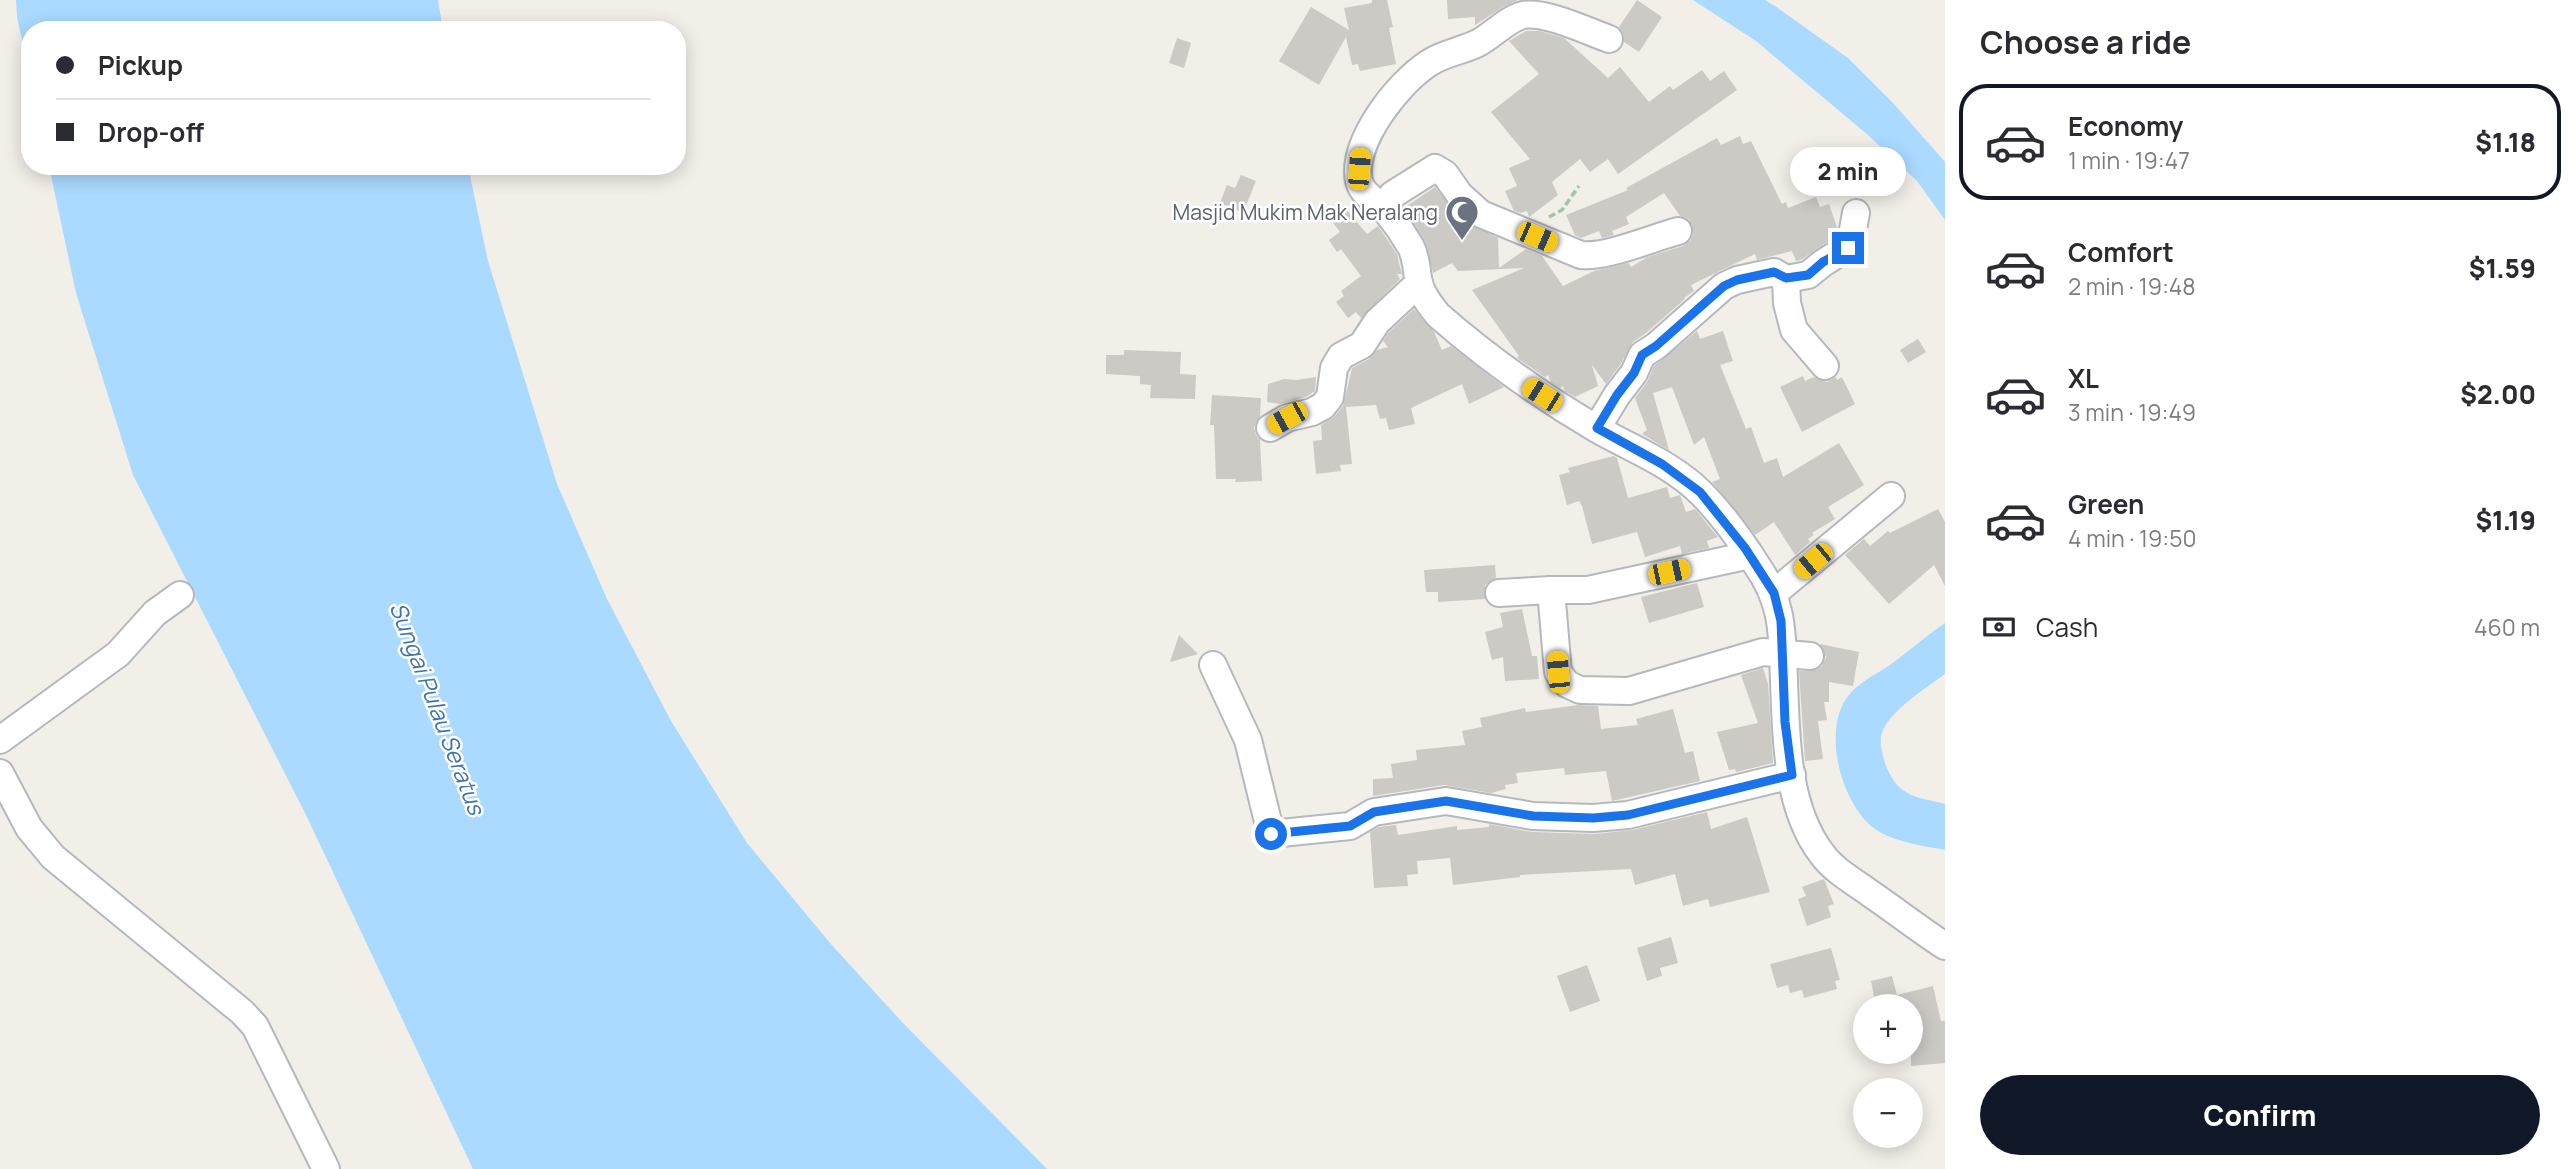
<!DOCTYPE html>
<meta charset="utf-8">
<style>
body{margin:0;font-family:Manrope,sans-serif;background:#f2f2f3;color:#2b2b33;height:100vh;display:flex;flex-direction:column;font-size:26px;white-space:nowrap}
*{box-sizing:border-box;margin:0}
p{font-size:23px;color:#7c7c81}
.icon{flex:none;width:38px;height:38px;fill:none;stroke:currentColor;stroke-width:2;stroke-linecap:round;stroke-linejoin:round}
.map{position:relative;flex:1;overflow:hidden}
.drawer{display:flex;flex-direction:column;background:#fff;width:630px}
.drawer>*{flex:none}
.top-card{position:absolute;left:21px;top:21px;width:665px;height:154px;border-radius:28px;box-shadow:0 4px 18px #0003;display:grid;align-content:center;height:154px;padding:0 35px;background:#fff}
.tools{position:absolute;left:1853px;top:994px;display:grid;gap:14px}
.tools a{display:grid;place-items:center;width:70px;height:70px;border-radius:50%;background:#fff;box-shadow:0 4px 18px #0003;font-size:35px}
.end{position:absolute;width:32px;height:32px;margin:-16px;border:9px solid #1a73e8;background:#fff;box-shadow:0 0 0 4px #fff}
.from{border-radius:50%}
.bubble{position:absolute;height:49px;border-radius:24px;background:#fff;box-shadow:0 4px 18px #0003;font-size:23px;font-weight:800;line-height:49px;text-align:center}
.car{position:absolute;width:21px;height:42px;margin:-21px -10px;border-radius:9px;box-shadow:0 0 5px 2px #0007;background:linear-gradient(#f5c518 24%,#345 0 40%,#f5c518 0 76%,#345 0 86%,#f5c518 0)}
.top-card b{display:flex;align-items:center;gap:24px;height:66px;font-size:26px}
.top-card b+b{border-top:2px solid #e1e1e2}
.top-card i{width:18px;height:18px;background:#2b2b33}
ul{padding:0;list-style:none}
li{display:flex;align-items:center;gap:21px;height:116px;margin:0 14px 10px;padding:0 21px;border:4px solid transparent;border-radius:28px}
li div{flex:1}
li b{display:block;font-size:26px}
li em{font-style:normal;font-weight:800}
li.current{border-color:#111827}
li>.icon{width:63px;height:63px;stroke-width:1.5}
h2{padding:0 35px;font-size:32px;line-height:84px}
.pay{display:flex;align-items:center;gap:18px;height:77px;padding:0 35px;font-size:26px}
.pay p{margin-inline-start:auto}
.action{display:flex;gap:14px;margin-top:auto;padding:14px 35px}
.action a{flex:1;height:80px;border-radius:42px;background:#111827;color:#fff;font-size:28px;font-weight:800;line-height:80px;text-align:center}
main{display:flex;flex:1;min-height:0}
.map>svg:first-child{display:block}
.water{fill:#aadaff}
.building{fill:#cccac5}
.lines{fill:none;stroke-linecap:round;stroke-linejoin:round}
.minor-casing{stroke:#b5b8bc;stroke-width:30}
.path{stroke:#9cc7a9;stroke-width:3.5;stroke-dasharray:7 3.5;stroke-linecap:butt}
.minor{stroke:#fff;stroke-width:26}
.route{stroke:#1a73e8;stroke-width:9}
.labels{text-anchor:middle;dominant-baseline:central;stroke-width:5;stroke-linejoin:round;paint-order:stroke}
.worship-label{font-size:21px;fill:#5b616d;stroke:#fff;text-anchor:end}
.water-label{font-size:23px;font-style:italic;fill:#4174aa;stroke:#fff}
</style>
<main>
<div class="map">
<svg width="1945" height="1169" viewBox="0 0 1945 1169">
<rect width="100%" height="100%" fill="#f1efe8"/>
<g class="water">
<path d="M16 0H438L443 30H30V77L17 17Z"/>
<path d="M1693 0H1765L1775 6 1848 58 1894 104 1945 162V220L1917 181 1868 135 1756 41Z"/>
<path d="M49 166H468L488 261 557 484 607 599 671 721 747 843 830 943 901 1021 1047 1169H473L306 815 133 475 76 293Z"/>
<path d="M1945 623V674C1926 688 1889 711 1882 733 1879 740 1882 753 1884 760 1896 796 1912 796 1945 804V850C1921 845 1889 842 1870 825 1842 799 1826 741 1842 706 1852 685 1872 677 1890 665 1909 651 1926 636 1945 623Z"/>
</g>
<g class="building">
<path d="M1372 0H1387L1393 27 1389 28 1396 64 1360 71 1358 64 1352 65 1346 37 1319 85 1279 61 1311 7 1349 30 1344 8 1372 3Z"/>
<path d="M1447 0H1518L1503 7 1475 25V17L1448 19Z"/>
<path d="M1637 0 1662 17 1639 52 1624 42V36L1619 27Z"/>
<path d="M1526 31H1540L1564 38 1608 78 1620 67 1649 102 1670 86 1673 90 1702 70 1710 81 1724 71 1737 90 1618 174 1608 159 1590 172 1580 159 1552 182 1558 195 1529 217 1527 211 1521 213 1514 211 1505 191 1517 186 1509 168 1530 159 1491 112 1539 74 1509 41Z"/>
<path d="M1177 38 1191 43 1184 68 1169 63Z"/>
<path d="M1740 136 1743 144 1751 141 1782 204 1786 202 1788 208 1816 197 1820 207 1829 204 1837 227 1836 236 1801 260 1796 261 1792 251 1757 260 1755 254 1691 285 1694 291 1684 298 1685 299 1646 333 1633 342 1620 365 1606 384 1592 365 1598 386 1575 397 1565 391 1563 386 1560 388 1551 382 1548 375 1545 377 1517 358 1519 356 1472 290 1524 268 1458 271 1452 263 1433 273 1425 241 1404 208 1435 187 1463 221 1498 238 1499 268 1526 249 1542 256 1563 286 1594 271 1629 263 1631 267 1647 257 1683 246 1690 241 1693 234 1689 220 1680 216 1664 193 1626 217 1629 224 1612 231 1614 235 1602 238 1599 231 1581 238 1575 235 1566 215 1628 190 1626 188 1717 138 1721 145Z"/>
<path d="M1241 175 1256 181 1243 213 1220 203 1227 185 1235 188Z"/>
<path d="M1346 209 1367 234 1378 226 1397 254 1401 271 1402 274H1397L1400 279 1361 318 1356 312 1348 318 1336 302 1344 296 1341 291 1361 276 1341 249 1337 252 1329 240 1340 232 1331 220Z"/>
<path d="M1414 309 1434 332 1442 350 1451 346 1504 387 1469 404 1462 384 1411 408 1415 424 1389 430 1386 418 1380 419 1376 405 1346 407 1352 464 1340 465 1341 471 1316 474 1313 441 1322 440 1321 425 1335 416 1343 406 1352 368 1369 359 1377 350 1388 347 1383 341 1389 332Z"/>
<path d="M1697 331 1700 339 1723 331 1733 361 1720 365 1746 429 1751 427 1764 463 1777 458 1783 477 1839 443 1864 485 1828 507 1835 519 1812 533 1814 535 1808 539 1810 542 1795 555 1774 522 1755 535 1712 482 1720 479 1704 437 1694 445 1672 387 1653 393 1669 450 1642 434 1647 430 1635 398 1647 382 1654 366Z"/>
<path d="M1918 339 1926 352 1908 363 1900 350Z"/>
<path d="M1124 350 1181 352 1180 374 1196 375 1195 399 1150 398 1151 385 1140 384V376L1106 374V355H1124Z"/>
<path d="M1803 376 1805 381 1814 377 1827 382 1836 377 1837 380 1842 377 1855 404 1802 432 1780 387Z"/>
<path d="M1316 377 1315 391 1306 397 1280 404 1267 402 1268 384 1284 379 1297 380Z"/>
<path d="M1212 395 1261 398 1260 416 1254 427 1256 435 1260 440 1262 481 1235 482 1236 479H1216L1214 425H1210Z"/>
<path d="M1614 456 1617 458 1628 498 1667 487 1670 498 1680 495 1686 512 1695 509 1718 537 1707 541 1709 548 1682 554 1680 546 1645 557 1637 532 1592 544 1582 506 1579 501 1567 505 1559 475 1570 472 1568 468Z"/>
<path d="M1938 509 1945 522V586L1934 565 1889 604 1845 555 1864 539 1870 546 1888 531 1890 533Z"/>
<path d="M1495 565 1496 578 1485 585V599L1438 602V592H1426L1424 570Z"/>
<path d="M1697 583 1704 607 1649 623 1641 597Z"/>
<path d="M1522 609 1532 656H1537L1539 679 1505 681 1503 657 1492 660 1485 632 1503 627 1500 613Z"/>
<path d="M1179 635 1198 654 1170 662Z"/>
<path d="M1820 644 1859 652 1853 686 1829 682V702H1824L1827 720 1818 721 1823 759 1805 761 1799 671 1816 670 1822 666 1826 657Z"/>
<path d="M1763 668 1768 684 1773 763 1736 772 1735 769 1729 770 1717 732 1758 723 1741 675Z"/>
<path d="M1578 705 1598 706 1601 729 1638 725 1636 719 1673 709 1685 753 1693 751 1700 781 1612 801 1606 771 1565 775 1564 768 1516 773 1518 783 1505 785 1506 789 1491 793 1444 785 1373 796V779L1393 778 1391 764 1417 760 1416 750 1465 745 1462 731 1482 727 1480 718 1525 708 1526 712Z"/>
<path d="M1707 812 1711 829 1747 817 1770 892 1710 907 1708 899 1683 906 1675 874 1635 885 1631 869 1520 875V877L1453 885 1450 858 1417 861 1418 874 1407 875 1408 886 1374 888 1370 832 1379 827 1396 825 1398 835 1457 826V830L1489 827V824L1532 832 1594 834 1632 830Z"/>
<path d="M1824 879 1834 904 1828 906 1831 917 1807 926 1798 899 1806 896 1802 887Z"/>
<path d="M1671 937 1678 963 1660 968 1662 976 1647 981 1637 948Z"/>
<path d="M1831 948 1840 980 1835 981 1837 989 1804 998 1802 990 1790 993 1788 985 1777 988 1770 964Z"/>
<path d="M1587 965 1600 1001 1570 1012 1557 976Z"/>
<path d="M1892 976 1897 995 1933 986 1941 1021H1945V1063L1911 1066V1006H1876L1871 981Z"/>
</g>
<g class="lines">
<defs>
<g id="minor">
<path d="M1609 39C1587 31 1545 11 1523 15 1507 19 1493 35 1478 43 1462 51 1444 53 1429 63 1398 83 1351 142 1359 181 1362 195 1378 202 1387 212 1395 222 1404 235 1411 247 1417 259 1416 270 1419 283 1422 295 1430 305 1438 315 1487 358 1541 396 1597 429 1632 449 1672 464 1701 493 1722 514 1740 539 1756 564 1784 604 1782 633 1784 680 1786 737 1786 807 1822 854 1834 871 1855 882 1871 894 1896 911 1920 930 1945 946"/>
<path d="M1385 210 1392 195 1435 168 1445 174 1459 194 1481 214 1581 255C1606 258 1652 238 1678 231"/>
<path d="M1786 279 1787 303 1794 330 1825 366"/>
<path d="M1270 428 1287 418 1312 412 1323 406 1330 397 1334 368 1341 356 1362 345 1377 322 1419 283"/>
<path d="M1597 428 1617 395 1634 373 1642 355 1656 346 1724 286 1737 280 1774 272 1786 279 1808 275 1823 263 1850 246 1856 213"/>
<path d="M1551 590H1588L1750 555"/>
<path d="M1499 593 1551 590 1558 672 1567 684 1580 690 1629 691 1763 652 1810 656"/>
<path d="M1774 593 1891 496"/>
<path d="M1213 665 1248 740 1271 834 1350 826 1374 812 1446 801 1533 816 1593 818 1628 815 1792 775"/>
<path d="M0 740 118 654 155 613 180 595"/>
<path d="M0 773 29 828 53 857 242 1012 255 1026 326 1169"/>
</g>
</defs>
<use href="#minor" class="minor-casing"/>
<path class="path" d="M1549 217 1562 210 1579 186"/>
<use href="#minor" class="minor"/>
</g>
<g class="lines">
<path class="route" d="M1271 834 1350 826 1374 812 1446 801 1533 816 1593 818 1628 815 1792 775 1785 722 1781 621 1774 593 1745 548 1700 492 1662 464 1597 428 1617 395 1634 373 1642 355 1656 346 1724 286 1737 280 1774 272 1786 278 1808 275 1823 262 1848 248"/>
</g>
<defs>
<symbol id="mosque-pin" viewBox="-11 -11 22 30"><path d="M0 17L-7.5 6A9.5 9.5 0 1 1 7.5 6Z" fill="#6b7280" stroke="#fff"/><path d="M3.5-4.9A6 6 0 1 0 3.5 4.9A5 5 0 1 1 3.5-4.9Z" fill="#fff"/></symbol>
</defs>
<g fill-rule="evenodd">
<use href="#mosque-pin" x="1443" y="193" width="38" height="52"/>
</g>
<g class="labels">
<g class="worship-label">
<text x="1438" y="212">Masjid Mukim Mak Neralang</text>
</g>
<g class="water-label">
<text transform="translate(438 708) rotate(69)">Sungai Pulau Seratus</text>
</g>
</g>
</svg>
<div class="tools">
<a>+</a>
<a>−</a>
</div>
<i class="end from" style="left:1271px;top:834px"></i>
<i class="end" style="left:1848px;top:248px"></i>
<div class="bubble" style="left:1790px;top:147px;width:116px">2 min</div>
<i class="car" style="left:1359px;top:169px;rotate:4deg"></i>
<i class="car" style="left:1537px;top:237px;rotate:113deg"></i>
<i class="car" style="left:1542px;top:395px;rotate:302deg"></i>
<i class="car" style="left:1287px;top:418px;rotate:241deg"></i>
<i class="car" style="left:1813px;top:561px;rotate:230deg"></i>
<i class="car" style="left:1669px;top:572px;rotate:78deg"></i>
<i class="car" style="left:1558px;top:672px;rotate:355deg"></i>
<div class="top-card">
<b><i class="from"></i>Pickup</b>
<b><i></i>Drop-off</b>
</div>
</div>
<section class="drawer">
<h2>Choose a ride</h2>
<ul>
<li class="current"><svg class="icon" aria-label="car" viewBox="0 0 24 24"><path d="M5 17H2v-5l4-1 3-4h7l3 4 3 1v5h-3M9 17h6M6 11h13"/><circle cx="7" cy="17" r="2"/><circle cx="17" cy="17" r="2"/></svg><div><b>Economy</b><p>1 min · 19:47</p></div><em>$1.18</em></li>
<li><svg class="icon" aria-label="car" viewBox="0 0 24 24"><path d="M5 17H2v-5l4-1 3-4h7l3 4 3 1v5h-3M9 17h6M6 11h13"/><circle cx="7" cy="17" r="2"/><circle cx="17" cy="17" r="2"/></svg><div><b>Comfort</b><p>2 min · 19:48</p></div><em>$1.59</em></li>
<li><svg class="icon" aria-label="car" viewBox="0 0 24 24"><path d="M5 17H2v-5l4-1 3-4h7l3 4 3 1v5h-3M9 17h6M6 11h13"/><circle cx="7" cy="17" r="2"/><circle cx="17" cy="17" r="2"/></svg><div><b>XL</b><p>3 min · 19:49</p></div><em>$2.00</em></li>
<li><svg class="icon" aria-label="car" viewBox="0 0 24 24"><path d="M5 17H2v-5l4-1 3-4h7l3 4 3 1v5h-3M9 17h6M6 11h13"/><circle cx="7" cy="17" r="2"/><circle cx="17" cy="17" r="2"/></svg><div><b>Green</b><p>4 min · 19:50</p></div><em>$1.19</em></li>
</ul>
<div class="pay"><svg class="icon" aria-label="cash" viewBox="0 0 24 24"><path d="M3 7h18v10H3z"/><circle cx="12" cy="12" r="2"/></svg>Cash<p>460 m</p></div>
<div class="action"><a>Confirm</a></div>
</section>
</main>
